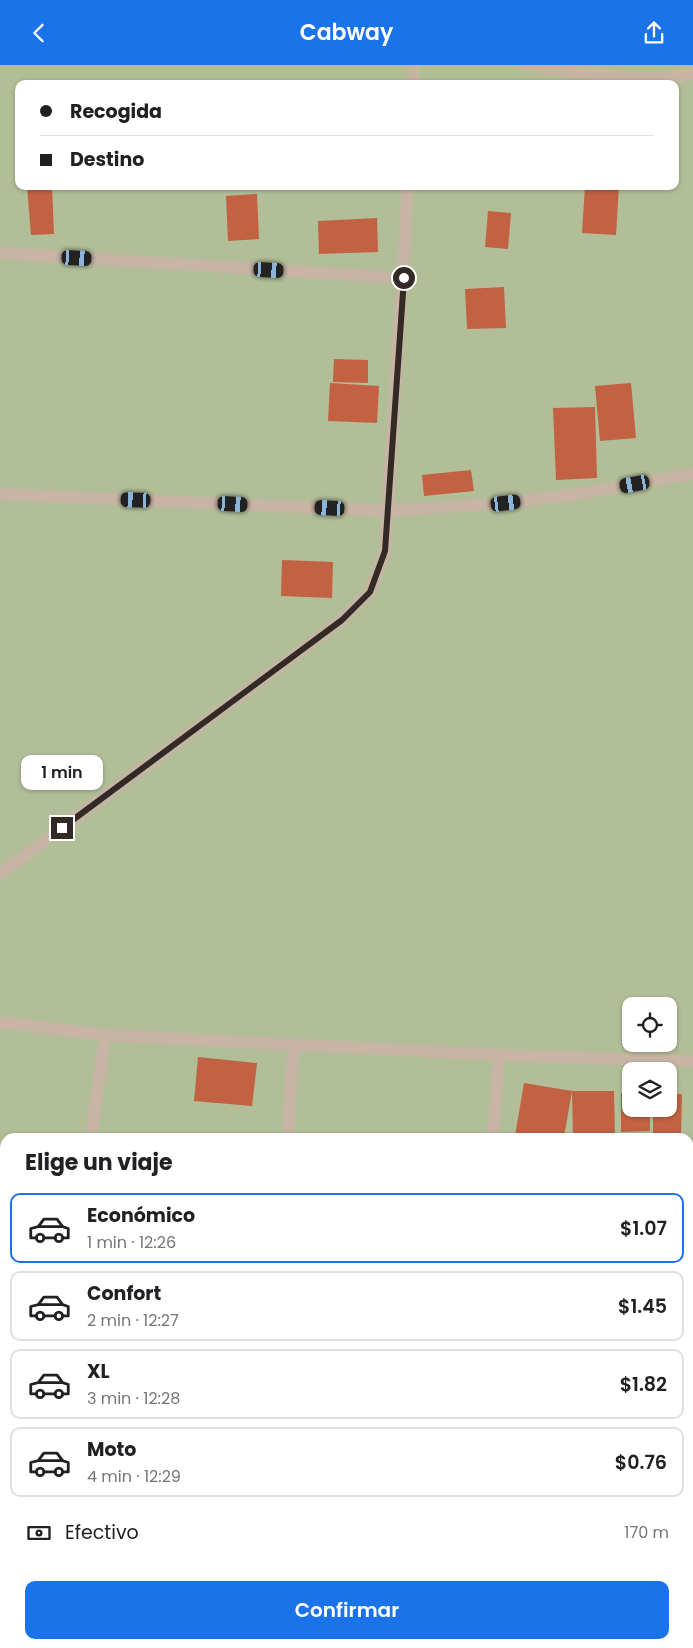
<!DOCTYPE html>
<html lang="es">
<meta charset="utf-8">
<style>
body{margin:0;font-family:Poppins,sans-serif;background:#f6f6f6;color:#202124;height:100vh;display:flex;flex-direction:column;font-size:19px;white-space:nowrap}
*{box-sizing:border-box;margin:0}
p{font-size:16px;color:#757577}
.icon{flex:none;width:28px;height:28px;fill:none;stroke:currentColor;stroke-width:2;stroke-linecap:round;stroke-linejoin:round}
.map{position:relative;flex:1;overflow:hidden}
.details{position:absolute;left:0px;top:1068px;width:694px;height:516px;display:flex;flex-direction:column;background:#fff;border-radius:15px 15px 0 0;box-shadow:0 1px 4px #0004}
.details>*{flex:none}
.top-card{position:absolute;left:15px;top:15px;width:664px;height:110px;border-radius:10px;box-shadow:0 1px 4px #0004;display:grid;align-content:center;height:110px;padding:0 25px;background:#fff}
.buttons{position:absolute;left:622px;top:932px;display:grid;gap:10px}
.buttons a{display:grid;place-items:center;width:55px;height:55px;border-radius:10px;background:#fff;box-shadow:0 1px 4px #0004;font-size:25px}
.end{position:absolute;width:22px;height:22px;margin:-11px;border:6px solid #332a25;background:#fff;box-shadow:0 0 0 2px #fff}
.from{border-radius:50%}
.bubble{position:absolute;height:35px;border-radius:10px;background:#fff;box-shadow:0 1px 4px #0004;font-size:16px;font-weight:600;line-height:35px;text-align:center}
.car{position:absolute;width:15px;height:30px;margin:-15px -8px;border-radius:6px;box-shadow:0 0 4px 1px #0007;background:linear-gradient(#222 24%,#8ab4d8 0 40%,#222 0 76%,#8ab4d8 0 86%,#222 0)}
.top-card b{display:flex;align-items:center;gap:18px;height:48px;font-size:19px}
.top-card b+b{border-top:1px solid #e0e0e0}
.top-card i{width:12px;height:12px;background:#202124}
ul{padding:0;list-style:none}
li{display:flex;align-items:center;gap:15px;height:70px;margin:0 10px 8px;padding:0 15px;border:2px solid #e0e0e0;border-radius:10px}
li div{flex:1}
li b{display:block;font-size:19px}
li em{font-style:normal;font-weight:600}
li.selected{border-color:#1a73e8}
li>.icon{width:45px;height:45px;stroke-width:1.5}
h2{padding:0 25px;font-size:22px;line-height:60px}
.pay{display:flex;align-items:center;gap:12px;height:55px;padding:0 25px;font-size:19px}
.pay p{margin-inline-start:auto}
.button{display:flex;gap:10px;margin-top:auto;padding:10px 25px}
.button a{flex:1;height:58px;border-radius:10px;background:#1a73e8;color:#fff;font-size:20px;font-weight:600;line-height:58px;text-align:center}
header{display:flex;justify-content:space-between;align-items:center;height:65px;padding:0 25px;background:#1a73e8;color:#fff;font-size:22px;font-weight:600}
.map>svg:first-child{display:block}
.green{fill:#b1be98;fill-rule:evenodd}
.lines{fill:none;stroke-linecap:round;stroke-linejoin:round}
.river{stroke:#78a9ac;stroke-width:49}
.building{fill:#c26243}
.minor{stroke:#c7b4a4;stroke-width:12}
.tertiary{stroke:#c7b4a4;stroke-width:12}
.route{stroke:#332a25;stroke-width:6}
</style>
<header><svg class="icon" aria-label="back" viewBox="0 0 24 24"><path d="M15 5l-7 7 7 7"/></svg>Cabway<svg class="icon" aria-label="share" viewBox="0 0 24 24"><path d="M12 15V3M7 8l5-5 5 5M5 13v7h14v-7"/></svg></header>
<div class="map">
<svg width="693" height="1583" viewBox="0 0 693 1583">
<rect width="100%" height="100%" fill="#f0e4d7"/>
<path class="green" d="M0 0H693V1583H0ZM19 19H675V121H19ZM631 941H669V979H631ZM631 1006H669V1044H631ZM5 1072H689V1579H5Z"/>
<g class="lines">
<g class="river">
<path d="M0 1473 5 1470"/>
<path d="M336 1579 340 1583"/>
</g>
</g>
<g class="building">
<path d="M27 121H52L54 169 31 170Z"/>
<path d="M585 121H619L616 170 582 168Z"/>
<path d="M257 129 259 174 228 176 226 131Z"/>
<path d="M488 146 511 148 508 184 485 182Z"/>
<path d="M377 153 378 187 319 189 318 156Z"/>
<path d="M504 222 506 263 467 264 465 224Z"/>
<path d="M334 294 368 295V318L333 317Z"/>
<path d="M330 318 379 321 377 358 328 356Z"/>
<path d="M631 318 636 373 600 376 595 321Z"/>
<path d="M595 342 597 413 556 415 553 343Z"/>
<path d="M471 405 474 426 424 431 422 410Z"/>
<path d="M282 495 333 497 332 533 281 531Z"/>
<path d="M198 992 257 998 252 1041 194 1036Z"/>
<path d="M524 1018 572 1026 564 1072H525L515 1071Z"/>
<path d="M572 1026H614L615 1072H573Z"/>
<path d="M631 1027V1044H650V1066L621 1067V1028Z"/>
<path d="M669 1029H682L681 1072H653V1044H669Z"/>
<path d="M689 1301 693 1302V1331H689Z"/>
<rect x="624" y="1579" width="50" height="4"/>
</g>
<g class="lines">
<g class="minor">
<path d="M413 19 414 0"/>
<path d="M0 188 404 213"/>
<path d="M0 429 388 446 506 438 577 429 693 409"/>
<path d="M0 809 342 555 370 527 385 486 408 121"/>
<path d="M0 957 105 970 499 990 693 996"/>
<path d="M91 1072 105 970"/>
<path d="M288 1072 293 980"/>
<path d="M493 1072 499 990"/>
<path d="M689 1273 693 1228"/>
</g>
<path class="tertiary" d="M523 0C579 7 637 18 693 9"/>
</g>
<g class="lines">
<path class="route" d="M62 763 342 555 370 527 385 486 404 213"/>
</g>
</svg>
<div class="buttons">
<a><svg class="icon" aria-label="locate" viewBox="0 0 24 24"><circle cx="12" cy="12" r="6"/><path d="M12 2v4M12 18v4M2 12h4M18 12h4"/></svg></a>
<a><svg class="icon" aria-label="layers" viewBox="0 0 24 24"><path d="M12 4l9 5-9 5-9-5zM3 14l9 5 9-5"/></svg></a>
</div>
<i class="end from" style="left:404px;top:213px"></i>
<i class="end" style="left:62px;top:763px"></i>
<div class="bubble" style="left:21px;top:690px;width:82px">1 min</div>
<i class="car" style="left:77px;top:193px;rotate:93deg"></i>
<i class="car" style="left:269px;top:205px;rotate:93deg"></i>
<i class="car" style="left:635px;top:419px;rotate:260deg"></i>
<i class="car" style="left:136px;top:435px;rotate:272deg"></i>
<i class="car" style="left:506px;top:438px;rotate:83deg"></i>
<i class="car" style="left:233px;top:439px;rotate:93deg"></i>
<i class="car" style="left:330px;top:443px;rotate:273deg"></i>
<div class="top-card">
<b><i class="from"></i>Recogida</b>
<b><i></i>Destino</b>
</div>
<section class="details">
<h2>Elige un viaje</h2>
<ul>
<li class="selected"><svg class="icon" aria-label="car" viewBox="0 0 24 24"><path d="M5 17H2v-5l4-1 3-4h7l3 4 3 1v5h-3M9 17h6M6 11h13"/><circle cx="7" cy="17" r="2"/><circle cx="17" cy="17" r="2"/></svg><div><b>Económico</b><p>1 min · 12:26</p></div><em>$1.07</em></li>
<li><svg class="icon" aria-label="car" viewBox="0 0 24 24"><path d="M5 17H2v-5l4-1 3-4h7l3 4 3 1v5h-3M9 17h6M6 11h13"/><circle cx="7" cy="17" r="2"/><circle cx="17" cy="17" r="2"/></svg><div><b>Confort</b><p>2 min · 12:27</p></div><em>$1.45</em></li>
<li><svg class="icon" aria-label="car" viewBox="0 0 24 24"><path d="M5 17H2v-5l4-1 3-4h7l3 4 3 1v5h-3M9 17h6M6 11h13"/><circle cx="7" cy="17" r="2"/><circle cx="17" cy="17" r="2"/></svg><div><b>XL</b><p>3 min · 12:28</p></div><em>$1.82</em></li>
<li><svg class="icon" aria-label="car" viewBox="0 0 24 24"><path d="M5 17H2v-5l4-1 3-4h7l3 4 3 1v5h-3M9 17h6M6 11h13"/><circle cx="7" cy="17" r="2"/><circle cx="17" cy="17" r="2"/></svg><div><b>Moto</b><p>4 min · 12:29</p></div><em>$0.76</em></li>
</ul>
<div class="pay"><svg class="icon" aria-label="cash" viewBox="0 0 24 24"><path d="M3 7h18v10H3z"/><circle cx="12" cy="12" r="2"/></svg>Efectivo<p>170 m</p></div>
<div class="button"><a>Confirmar</a></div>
</section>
</div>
